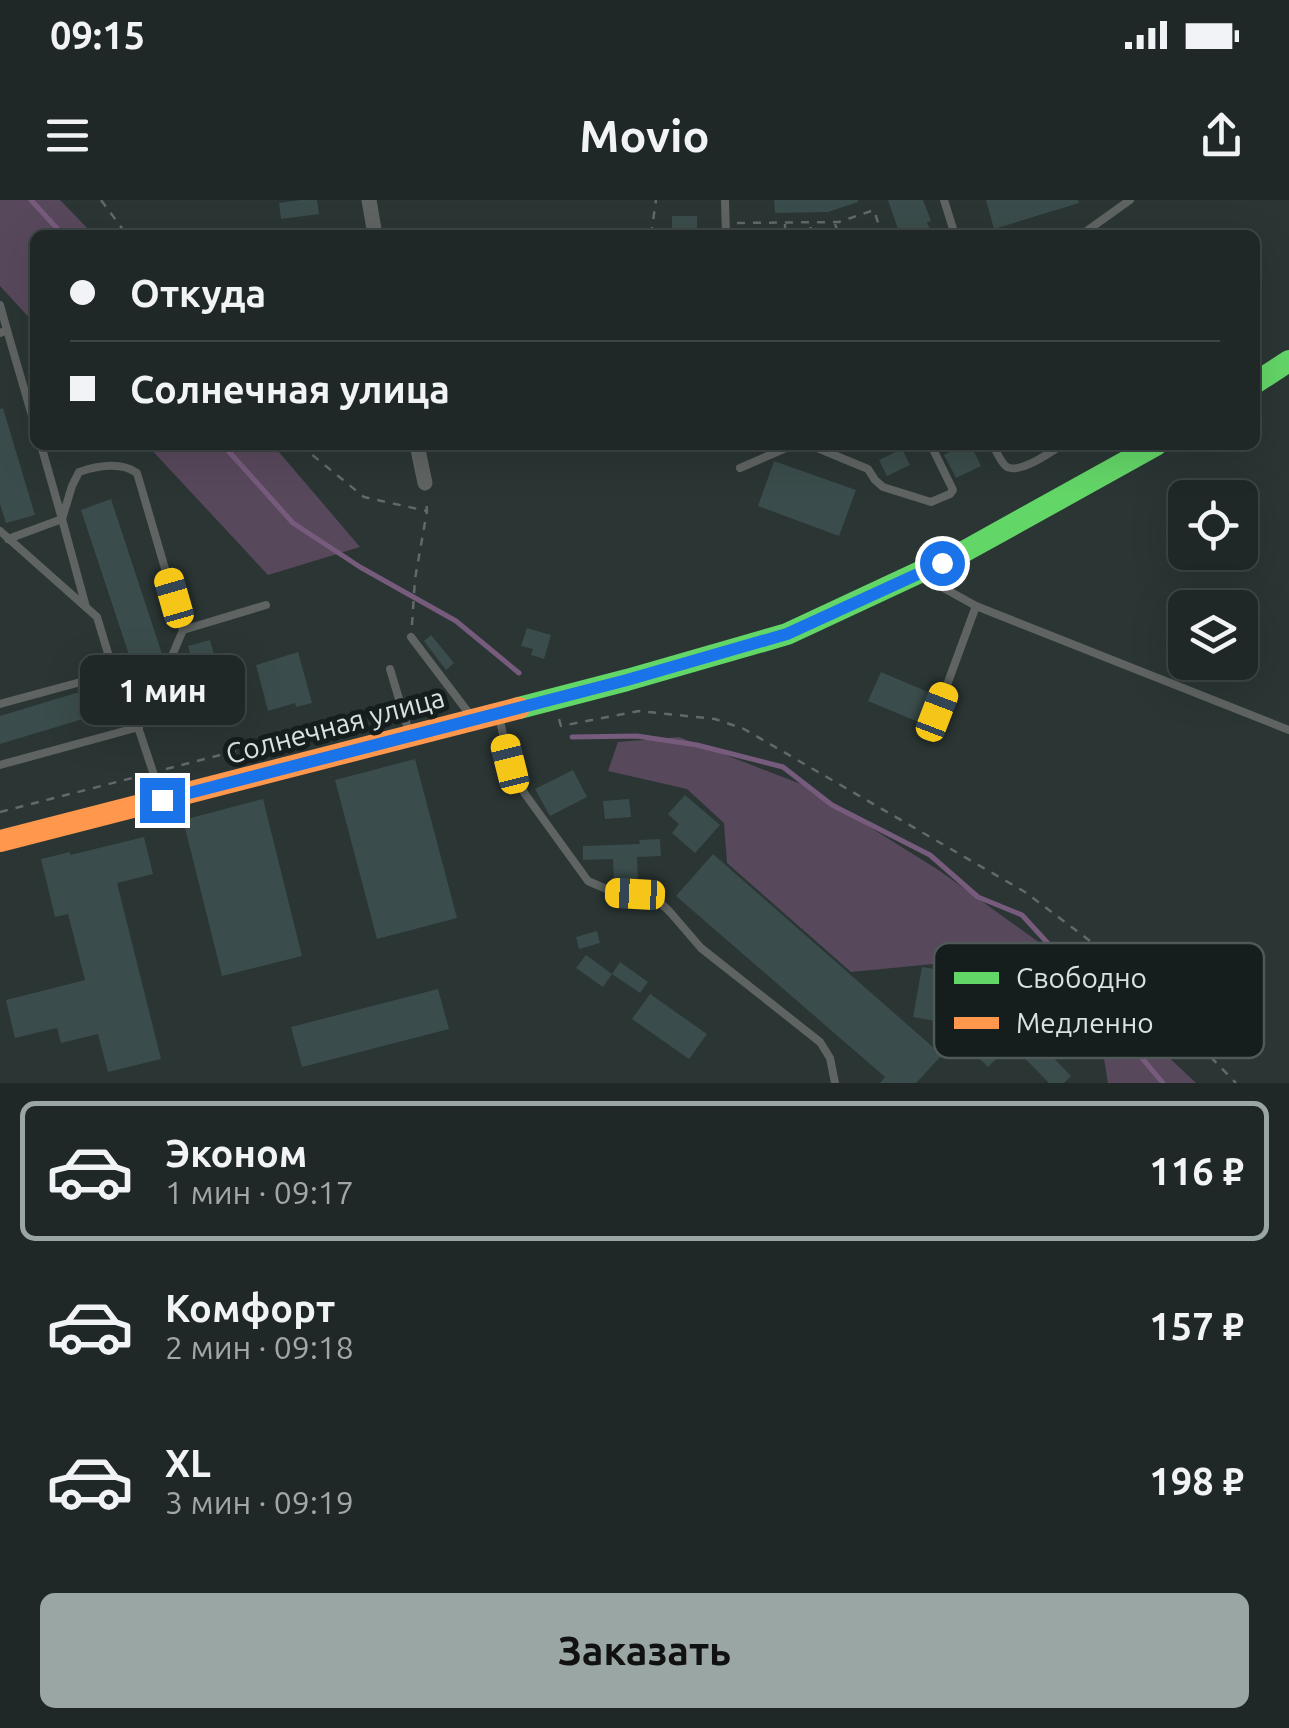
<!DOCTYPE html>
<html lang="ru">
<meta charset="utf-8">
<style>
body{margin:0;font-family:Ubuntu,sans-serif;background:#28302f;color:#f1f3f6;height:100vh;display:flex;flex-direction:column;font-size:38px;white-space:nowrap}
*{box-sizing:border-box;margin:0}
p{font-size:32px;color:#a2a6a7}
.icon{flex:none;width:55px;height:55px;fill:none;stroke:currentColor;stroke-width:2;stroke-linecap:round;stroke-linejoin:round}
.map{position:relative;height:883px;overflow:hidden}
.sheet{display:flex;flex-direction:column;background:#202827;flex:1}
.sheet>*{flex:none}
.hud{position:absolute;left:30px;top:30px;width:1230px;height:220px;border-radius:15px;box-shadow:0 10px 40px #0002,0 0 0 2px #3d4444;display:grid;align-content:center;height:220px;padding:0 40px;background:#202827}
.controls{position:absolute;left:1168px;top:280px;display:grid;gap:20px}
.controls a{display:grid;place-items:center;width:90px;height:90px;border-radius:15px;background:#202827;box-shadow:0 10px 40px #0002,0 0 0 2px #3d4444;font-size:50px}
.end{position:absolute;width:45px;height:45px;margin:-22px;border:12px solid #1a73e8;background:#fff;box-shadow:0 0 0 5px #fff}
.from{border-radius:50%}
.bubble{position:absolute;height:70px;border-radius:15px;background:#202827;box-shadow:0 10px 40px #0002,0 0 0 2px #3d4444;font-size:32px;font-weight:700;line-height:70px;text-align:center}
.car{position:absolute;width:30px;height:60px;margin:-30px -15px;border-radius:12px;box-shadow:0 0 8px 2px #0007;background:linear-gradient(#f5c518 24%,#345 0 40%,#f5c518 0 76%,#345 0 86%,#f5c518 0)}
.hud b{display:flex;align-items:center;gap:35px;height:95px;font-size:38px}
.hud b+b{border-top:2px solid #3d4444}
.hud i{width:25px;height:25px;background:#f1f3f6}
ul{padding:18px 0 0;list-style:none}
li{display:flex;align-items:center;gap:30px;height:140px;margin:0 20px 15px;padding:0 20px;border:5px solid transparent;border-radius:15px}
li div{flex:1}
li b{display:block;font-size:38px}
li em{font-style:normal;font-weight:700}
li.active{border-color:#9aa6a4}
li>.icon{width:90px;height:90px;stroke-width:1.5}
.button{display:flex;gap:20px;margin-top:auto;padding:20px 40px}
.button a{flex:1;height:115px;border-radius:15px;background:#9aa6a4;color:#111;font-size:40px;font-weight:700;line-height:115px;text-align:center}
.status{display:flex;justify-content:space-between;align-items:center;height:70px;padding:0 50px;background:#202827;direction:ltr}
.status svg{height:28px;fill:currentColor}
header{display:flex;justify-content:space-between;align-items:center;height:130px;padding:0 40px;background:#202827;font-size:45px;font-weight:700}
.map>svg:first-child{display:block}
.green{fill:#58485c}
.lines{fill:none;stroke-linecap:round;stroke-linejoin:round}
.stream{stroke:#775b7d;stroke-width:5}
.building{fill:#3a4c4b}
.path{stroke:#636868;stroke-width:2.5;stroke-dasharray:8 8;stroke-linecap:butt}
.lane{stroke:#5f6463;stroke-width:8}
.street{stroke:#5f6463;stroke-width:15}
.fast{stroke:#63d668;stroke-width:22}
.slow{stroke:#ff974d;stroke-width:22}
.route{stroke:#1a73e8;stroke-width:12}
.labels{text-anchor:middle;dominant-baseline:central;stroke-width:10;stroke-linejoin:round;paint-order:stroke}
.street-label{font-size:28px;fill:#d7e3e1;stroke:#151e1d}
.key{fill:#151e1d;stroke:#4f5958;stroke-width:2.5}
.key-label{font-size:28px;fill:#d7e3e1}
</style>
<div class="status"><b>09:15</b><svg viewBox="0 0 49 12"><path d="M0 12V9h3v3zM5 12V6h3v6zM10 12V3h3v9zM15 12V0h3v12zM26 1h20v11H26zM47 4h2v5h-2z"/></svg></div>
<header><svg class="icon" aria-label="menu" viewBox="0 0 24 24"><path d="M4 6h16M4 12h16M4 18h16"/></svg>Movio<svg class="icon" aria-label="share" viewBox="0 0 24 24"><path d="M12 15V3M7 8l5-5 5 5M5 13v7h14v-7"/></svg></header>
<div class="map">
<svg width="1289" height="883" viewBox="0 0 1289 883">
<rect width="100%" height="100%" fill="#2a3534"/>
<g class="green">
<path d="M0 0H60L94 35H35V124L0 86Z"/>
<path d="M147 245H273L360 347 268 375Z"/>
<path d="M679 537 801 584 940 671 1073 767 1196 883H1108L1104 859 1054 797 964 761 851 772 727 663 724 623 687 589 608 571 618 542Z"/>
</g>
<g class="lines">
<g class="stream">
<path d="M31 0 63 35"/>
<path d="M223 245 293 323 360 367 456 421 519 473"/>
<path d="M572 537 637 536 697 545 783 567 832 605 930 655 978 697 1022 715 1077 775 1097 814 1131 845 1163 883"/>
</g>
</g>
<g class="building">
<path d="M300 0H317L319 14 281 19 279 3Z"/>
<path d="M774 0H858V2L828 12 775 13Z"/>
<path d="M888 0H923L931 21 927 22 932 35H900Z"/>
<path d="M986 0H1078L1079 3 994 29Z"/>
<rect x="672" y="16" width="25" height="19"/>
<path d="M3 208 35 315 6 323 0 304V209Z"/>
<path d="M964 245H971L981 266 956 278 944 255Z"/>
<path d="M902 249 910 265 887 276 879 260Z"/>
<path d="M774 261 856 290 839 336 758 306Z"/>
<path d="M111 299 163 457 133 467 81 310Z"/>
<path d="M527 428 551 435 544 459 531 455 533 449 521 446Z"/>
<path d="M431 435 454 463 446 470 424 441Z"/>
<path d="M210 440 226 496 204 502 188 446Z"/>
<path d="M298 452 312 503 296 507 295 503 268 511 256 465Z"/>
<path d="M881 472 935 495 923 524 868 501Z"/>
<path d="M96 487 103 513 0 544V516Z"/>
<path d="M415 559 457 718 377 739 335 580Z"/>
<path d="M573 570 587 597 550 616 535 589Z"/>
<path d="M685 595 720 625 695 653 672 633 679 624 668 614Z"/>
<path d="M263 599 302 756 222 776 183 620Z"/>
<path d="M629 599 631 617 605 619 603 601Z"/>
<path d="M144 637 153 674 117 683 161 859 108 872 98 834 61 843 57 828 15 838 6 800 85 780 68 714 55 717 41 659 70 652V655Z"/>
<path d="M660 639 661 656 637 657 638 681 614 682 613 659 583 660V646L640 644 639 640Z"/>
<path d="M713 654 942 855 916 883H880L885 877 676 696Z"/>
<path d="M597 731 600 743 579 749 576 737Z"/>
<path d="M586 755 612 774 603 787 576 768Z"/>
<path d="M620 762 648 782 640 793 612 774Z"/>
<path d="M922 767 971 775 968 794 999 801 1071 876 1064 883H1049L1011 844 988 867 973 852 994 832 913 817Z"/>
<path d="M438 789 449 829 302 867 291 827Z"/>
<path d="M650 794 707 834 689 859 632 819Z"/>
</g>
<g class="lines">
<g class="path">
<path d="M101 0 127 35"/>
<path d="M737 23 839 22 874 10 882 35"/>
<path d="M785 24V35"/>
<path d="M835 24 839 35"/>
<path d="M651 35 656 0"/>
<path d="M810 35 811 22"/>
<path d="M300 245 364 297 427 311"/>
<path d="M412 425 415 379 427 311 426 299"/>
<path d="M559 519 561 526 639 511 715 519 744 529 1025 692 1118 762 1236 883"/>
<path d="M166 569 305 533 307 541"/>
<path d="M0 612 144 575"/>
</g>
<g class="lane">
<path d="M725 0 726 35"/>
<path d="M944 0 955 35"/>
<path d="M1081 35 1130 0"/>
<path d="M0 105 7 130 0 133"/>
<path d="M7 130 35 226"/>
<path d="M810 245 868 269 875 280 883 287 931 302 950 294 953 290 931 245"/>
<path d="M993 245C996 251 1001 263 1007 267 1021 274 1050 252 1062 245"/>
<path d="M740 268 793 245"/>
<path d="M0 331 97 417 114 473 122 485 134 515 161 596"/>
<path d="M8 339 62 319 41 245"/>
<path d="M922 376 976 406 1289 530"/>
<path d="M86 407 62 319 72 286 79 272C97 266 120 261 137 273L183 430 169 463 162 472 122 485"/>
<path d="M183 430 266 405"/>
<path d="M411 437 471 516"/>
<path d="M390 469 409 532"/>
<path d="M0 504 114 473"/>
<path d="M937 512 976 406"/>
<path d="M499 517 510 564 525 594 588 681 613 692 653 696 670 712 701 748 820 842 830 858 835 883"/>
<path d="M0 565 139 527"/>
</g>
<g class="street">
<path d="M369 0 375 35"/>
<path d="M417 245 425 283"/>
</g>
<g class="fast">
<path d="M1255 183 1289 161"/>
<path d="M519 508 627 480 787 434 965 351 1156 245"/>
</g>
<path class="slow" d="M0 641 519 508"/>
</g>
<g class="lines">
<path class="route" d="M162 600 627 480 787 434 942 363"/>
</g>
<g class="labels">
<g class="street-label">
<text transform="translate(335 525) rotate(-15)">Солнечная улица</text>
</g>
</g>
<rect x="934" y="743" width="330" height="115" rx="15" class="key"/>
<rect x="954" y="772" width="45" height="12" fill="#63d668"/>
<rect x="954" y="817" width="45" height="12" fill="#ff974d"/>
<g class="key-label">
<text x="1016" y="788">Свободно</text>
<text x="1016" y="833">Медленно</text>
</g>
</svg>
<div class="controls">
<a><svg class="icon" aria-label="locate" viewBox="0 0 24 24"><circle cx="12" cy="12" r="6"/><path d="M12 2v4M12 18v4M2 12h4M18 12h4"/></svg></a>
<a><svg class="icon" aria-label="layers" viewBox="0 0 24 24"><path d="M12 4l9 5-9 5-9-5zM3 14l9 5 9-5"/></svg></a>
</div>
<i class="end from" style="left:942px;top:363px"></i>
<i class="end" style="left:162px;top:600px"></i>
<div class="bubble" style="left:80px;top:455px;width:165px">1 мин</div>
<i class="car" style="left:174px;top:398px;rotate:344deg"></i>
<i class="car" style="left:937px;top:512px;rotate:21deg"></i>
<i class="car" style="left:510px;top:564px;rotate:346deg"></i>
<i class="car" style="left:635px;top:694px;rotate:273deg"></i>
<div class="hud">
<b><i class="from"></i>Откуда</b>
<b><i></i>Солнечная улица</b>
</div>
</div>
<section class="sheet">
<ul>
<li class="active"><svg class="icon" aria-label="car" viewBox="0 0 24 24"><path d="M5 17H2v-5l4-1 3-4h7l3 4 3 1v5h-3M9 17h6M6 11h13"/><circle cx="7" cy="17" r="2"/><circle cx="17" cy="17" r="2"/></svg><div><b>Эконом</b><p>1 мин · 09:17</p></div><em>116 ₽</em></li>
<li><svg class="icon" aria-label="car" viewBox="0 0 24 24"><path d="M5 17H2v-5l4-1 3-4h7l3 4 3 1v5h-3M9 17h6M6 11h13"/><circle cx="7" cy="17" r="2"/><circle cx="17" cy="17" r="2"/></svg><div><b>Комфорт</b><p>2 мин · 09:18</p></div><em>157 ₽</em></li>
<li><svg class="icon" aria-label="car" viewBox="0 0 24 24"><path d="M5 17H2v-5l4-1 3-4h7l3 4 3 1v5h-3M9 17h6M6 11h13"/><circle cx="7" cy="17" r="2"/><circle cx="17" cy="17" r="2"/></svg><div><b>XL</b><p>3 мин · 09:19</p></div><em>198 ₽</em></li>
</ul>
<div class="button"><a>Заказать</a></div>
</section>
